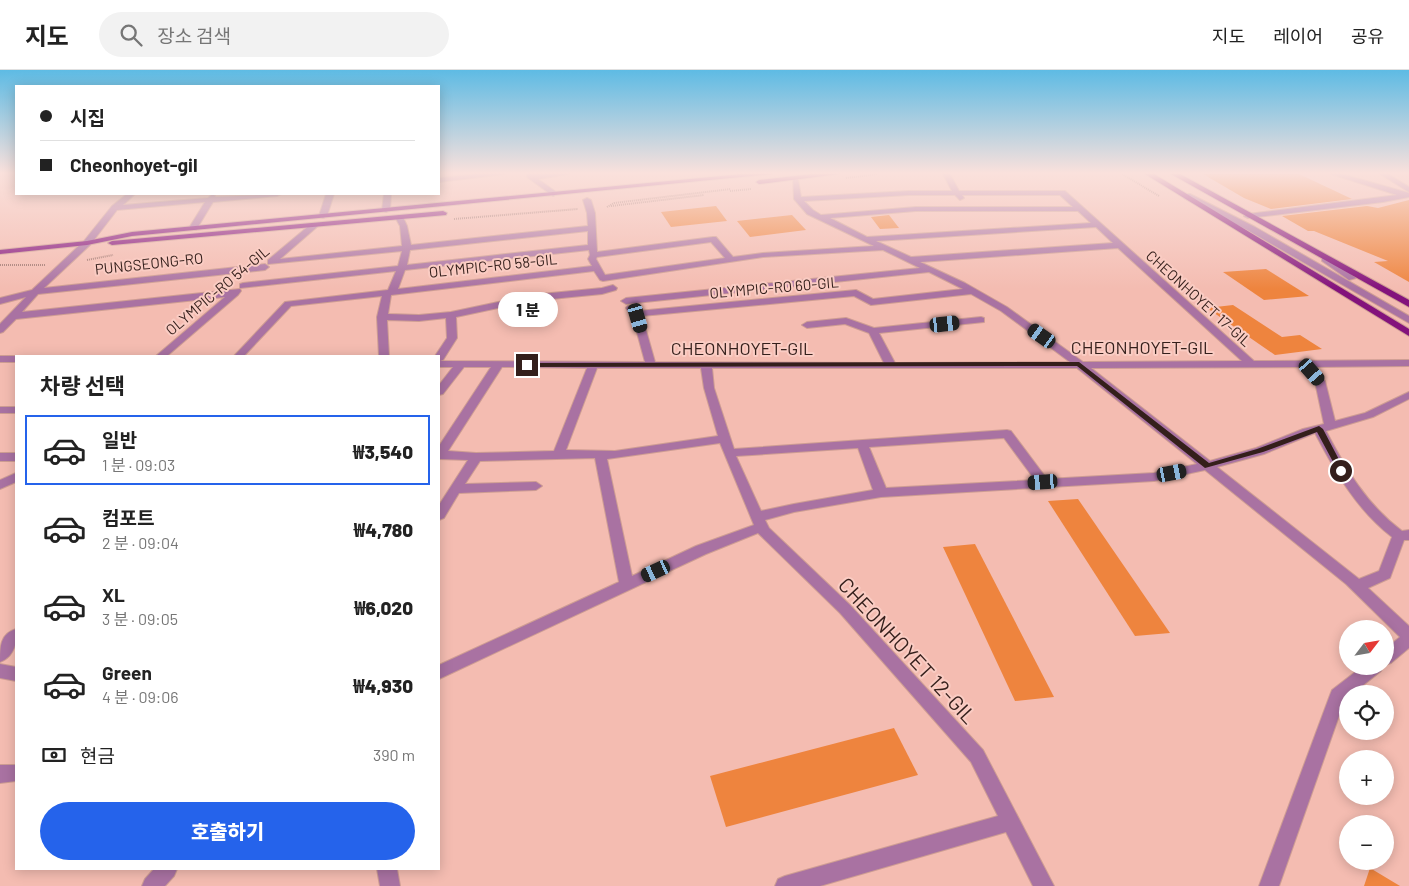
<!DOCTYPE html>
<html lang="ko">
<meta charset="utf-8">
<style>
body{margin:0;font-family:Barlow,"Noto Sans KR",sans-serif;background:#f2f2f2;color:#222;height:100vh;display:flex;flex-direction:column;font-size:19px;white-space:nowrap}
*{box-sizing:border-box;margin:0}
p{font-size:16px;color:#767676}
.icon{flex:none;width:28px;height:28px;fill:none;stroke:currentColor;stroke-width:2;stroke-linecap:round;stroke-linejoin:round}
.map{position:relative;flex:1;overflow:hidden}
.sheet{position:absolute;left:15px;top:285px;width:425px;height:515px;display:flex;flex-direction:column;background:#fff;border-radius:0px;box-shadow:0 2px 12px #0003}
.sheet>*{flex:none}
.top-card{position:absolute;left:15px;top:15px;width:425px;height:110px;border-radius:0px;box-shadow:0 2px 12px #0003;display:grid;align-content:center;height:110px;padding:0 25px;background:#fff}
.needle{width:32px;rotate:59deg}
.controls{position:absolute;left:1339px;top:550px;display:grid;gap:10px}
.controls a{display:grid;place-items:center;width:55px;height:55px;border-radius:50%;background:#fff;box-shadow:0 2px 12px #0003;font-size:25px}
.end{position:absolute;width:22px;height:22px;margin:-11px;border:6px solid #341f1b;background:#fff;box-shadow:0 0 0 2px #fff}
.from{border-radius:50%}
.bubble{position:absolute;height:35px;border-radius:18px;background:#fff;box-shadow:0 2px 12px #0003;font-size:16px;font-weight:800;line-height:35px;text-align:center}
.car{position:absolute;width:15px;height:30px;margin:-15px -8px;border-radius:6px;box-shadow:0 0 4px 1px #0007;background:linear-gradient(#222 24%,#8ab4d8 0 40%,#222 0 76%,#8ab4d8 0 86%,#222 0)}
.top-card b{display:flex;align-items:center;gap:18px;height:48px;font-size:19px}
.top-card b+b{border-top:1px solid #e0e0e0}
.top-card i{width:12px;height:12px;background:#222}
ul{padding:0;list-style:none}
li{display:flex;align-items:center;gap:15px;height:70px;margin:0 10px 8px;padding:0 15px;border:2px solid transparent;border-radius:0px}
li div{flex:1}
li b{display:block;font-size:19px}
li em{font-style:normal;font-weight:800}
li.on{border-color:#2563eb}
li>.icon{width:45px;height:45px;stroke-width:1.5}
h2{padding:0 25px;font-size:22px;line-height:60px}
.pay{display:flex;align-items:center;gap:12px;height:55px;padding:0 25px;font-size:19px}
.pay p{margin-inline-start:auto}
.cta{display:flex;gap:10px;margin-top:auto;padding:10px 25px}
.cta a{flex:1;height:58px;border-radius:30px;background:#2563eb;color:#fff;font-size:20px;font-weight:800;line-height:58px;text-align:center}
header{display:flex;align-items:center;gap:30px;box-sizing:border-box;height:70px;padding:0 25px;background:#fff;border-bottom:1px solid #e0e0e0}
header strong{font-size:24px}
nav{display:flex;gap:28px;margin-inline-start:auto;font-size:18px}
.search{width:350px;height:45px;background:#f2f2f2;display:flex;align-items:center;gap:12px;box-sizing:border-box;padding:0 18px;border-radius:28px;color:#767676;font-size:19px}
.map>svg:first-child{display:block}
.building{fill:#ee843e}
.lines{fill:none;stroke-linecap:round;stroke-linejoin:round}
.minor-casing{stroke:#ce9d93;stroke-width:2}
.major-casing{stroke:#ce9d93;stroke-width:2}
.path{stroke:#a17870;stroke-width:2;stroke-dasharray:1 1;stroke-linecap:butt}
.minor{fill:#a972a2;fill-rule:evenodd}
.major{fill:#83127c;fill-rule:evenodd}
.route{fill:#341f1b}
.labels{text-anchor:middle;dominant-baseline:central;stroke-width:4;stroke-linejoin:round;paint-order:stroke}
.far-street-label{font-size:15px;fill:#341f1b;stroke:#faccc3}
.street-label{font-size:18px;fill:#341f1b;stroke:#faccc3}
.near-street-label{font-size:21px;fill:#341f1b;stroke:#faccc3}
</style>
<header>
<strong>지도</strong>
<div class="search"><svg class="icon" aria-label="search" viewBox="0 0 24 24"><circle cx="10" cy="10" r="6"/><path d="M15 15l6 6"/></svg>장소 검색</div>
<nav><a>지도</a><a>레이어</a><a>공유</a></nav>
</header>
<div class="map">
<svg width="1409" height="816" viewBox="0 0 1409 816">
<rect width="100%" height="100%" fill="#f4bcb1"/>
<g class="building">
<path d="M1203 104H1299L1352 129 1271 139 1244 128Z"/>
<path d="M1409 130V212L1374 192 1388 191 1314 161H1308L1282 146 1367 136 1378 138Z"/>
<path d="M716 136 727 151 671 157 661 142Z"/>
<path d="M792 145 806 160 750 167 737 151Z"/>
<path d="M889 145 899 158 880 159 871 147Z"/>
<path d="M1266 199 1309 226 1264 230 1223 202Z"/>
<path d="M1233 235 1282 267 1300 265 1322 279 1275 285 1207 238Z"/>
<path d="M1078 429 1170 563 1135 566 1048 431Z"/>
<path d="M975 474 1054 627 1015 631 943 477Z"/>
<path d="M894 658 918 705 726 757 710 706Z"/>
<path d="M1370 798 1400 816H1364Z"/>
</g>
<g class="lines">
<defs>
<g id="minor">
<path d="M476 104H505L439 112V108Z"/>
<path d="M527 104H569L538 109 556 122 557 124 553 126 527 107Z"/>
<path d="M943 104H950L959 121H1065L1254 291 1409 290V296L1313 297 1325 311 1335 351 1365 343 1409 322V329L1373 347 1326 361C1346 399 1366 434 1402 461L1409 460V470H1404L1390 508 1368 518 1409 556V578L1391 593 1385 595V579L1400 567 1346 514 1205 400 1154 411 881 427 794 442 765 450 769 458 850 535 983 680 1054 816H1033L1006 762 820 816H775L778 809 785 806 998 746 971 692 840 543 758 463 706 484 439 609V595L619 512 595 388 480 391 465 414 536 412 542 416 536 420 459 423 444 448 439 450V435L468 390 439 389V376L491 297H464L443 324 439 325V315L453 297H439V286H435L447 268 446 248 419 251 387 250 389 286H379L377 247 382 226 291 236 244 286H234L285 232 388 220 396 201 240 218V214L243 213 398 196 402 181 268 194V190L311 154 318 156 280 189 402 176 400 156 395 147 399 145H402L407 156 411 175 588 156 587 143 583 130 587 128 591 130 595 143 597 182 713 167H716L733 187 763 183 874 176 807 144 794 129 793 108 798 109 801 127 909 121H952ZM909 125H955L960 130 964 128 962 125H1060L1073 137H916L821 145 813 140 804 131ZM916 141H1078L1091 153 867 167 830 148ZM1096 157 1113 173 911 187 876 171ZM588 161V175L407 195 410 180ZM711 172 725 188 605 205 596 189 597 187ZM1118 178 1242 291 1083 292 1007 237 965 213 920 192ZM589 180 590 185 588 189 592 196 398 219 405 200ZM883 180 920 198 626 228 621 231 626 234 929 202 963 219 873 229 856 220 638 241 634 236H628L626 238 633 248 645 292 440 291 443 290 457 268 456 247 531 231 602 224 616 220 617 218 613 215 602 218 531 225 451 242 419 245 388 244 391 225 594 201 600 210 603 211 763 187ZM971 224 1001 241 1070 292 895 293 879 263 984 252V248L981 247 874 258 846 248 807 252 802 255 807 258 845 254 869 263 884 293 655 292 642 246 854 226 871 235ZM502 297 587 298 554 381 476 383 448 381ZM1302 297 1315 312 1324 354 1303 359 1256 378 1210 391 1091 298ZM597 298H701L704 318 718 366 615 381 566 380ZM712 298H1077L1197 394 1154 403 1047 409 1011 361 1007 360 734 379 714 318ZM1315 363C1336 403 1356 439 1392 467L1379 501 1359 509 1217 397 1264 384ZM1004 368 1035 410 886 418 869 377ZM720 373 754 455 696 476 632 506 607 389ZM858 378 873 420 794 434 761 441 736 386Z"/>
<path d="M1331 104H1342L1409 123V127L1383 132 1248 148 1244 146 1248 144 1397 125Z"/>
<path d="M1380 104H1388L1409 117V122Z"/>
<path d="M127 124H135L123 135 208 128 213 124 216 127 281 124 277 126 213 132 196 160H193L189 158 205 132 117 140 90 175 44 218 265 194 269 197 265 200 38 224 22 242 240 219 241 221 238 225 167 286H156L225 227 16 249 3 262 0 263V254L26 227 0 234V228L32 220 84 171 112 136Z"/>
<path d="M326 124H334L327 146 323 148 319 146Z"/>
<path d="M384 124H391L390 140 386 142 382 140Z"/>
<path d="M1184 124H1190L1255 157 1409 246V253L1249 161 1184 128Z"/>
<path d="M1322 187H1328L1356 208 1349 210 1322 191Z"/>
<path d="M0 286H17L16 292H0Z"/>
<rect x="0" y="337" width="16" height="6"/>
<rect x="0" y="383" width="16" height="8"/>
<path d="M16 403V412L0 419V410Z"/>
<path d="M16 559C17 572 15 586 0 592 0 577 0 564 16 559Z"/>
<path d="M0 594 16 597V611L0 608Z"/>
<path d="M1363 596H1383L1381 601 1352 624H1348V627L1345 629 1279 816H1259L1330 625 1332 620Z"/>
<path d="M0 695H16V711L0 713Z"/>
<path d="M154 799H177L174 806 165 816H142L145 809Z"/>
<path d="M377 799H397L400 816H380Z"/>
</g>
<g id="major">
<path d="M742 104H772L132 166 87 175 0 184V180L87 171 132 162Z"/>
<path d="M812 104H839L759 114 756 112 759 110Z"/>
<path d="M1145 104H1154L1409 259V266Z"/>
<path d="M1171 104H1180L1409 230V237Z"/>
<path d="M443 141 447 143 446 145 112 175 108 173 112 171Z"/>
</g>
</defs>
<use href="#minor" class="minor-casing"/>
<use href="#major" class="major-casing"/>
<g class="path">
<path d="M1122 104 1159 126"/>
<path d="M846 108 878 104"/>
<path d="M730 121 751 119"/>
<path d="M611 136 704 125"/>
<path d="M607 137 614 133 731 119"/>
<path d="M454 149 578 139"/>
<path d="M87 190 113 185"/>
<path d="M0 195H46"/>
</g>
<use href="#minor" class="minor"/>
<use href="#major" class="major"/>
</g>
<linearGradient id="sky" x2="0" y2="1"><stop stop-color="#5ebbe4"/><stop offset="0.47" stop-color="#fae1dc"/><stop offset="1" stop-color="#fae1dc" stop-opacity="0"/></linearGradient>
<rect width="1409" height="219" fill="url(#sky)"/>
<path class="route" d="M1079 292 1209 393 1257 379 1319 356 1323 359 1345 401 1339 403 1317 362 1263 382 1205 398 1077 296 527 297 524 295 527 293Z"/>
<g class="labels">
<g class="far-street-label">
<text transform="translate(149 193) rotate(-6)">PUNGSEONG-RO</text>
<text transform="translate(493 195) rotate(-6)">OLYMPIC-RO 58-GIL</text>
<text transform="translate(774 217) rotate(-5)">OLYMPIC-RO 60-GIL</text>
<text transform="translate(217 220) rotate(-40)">OLYMPIC-RO 54-GIL</text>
<text transform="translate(1199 228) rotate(42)">CHEONHOYET 17-GIL</text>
</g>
<g class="street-label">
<text x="1142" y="277">CHEONHOYET-GIL</text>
<text x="742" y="278">CHEONHOYET-GIL</text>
</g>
<g class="near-street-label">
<text transform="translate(908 580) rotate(47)">CHEONHOYET 12-GIL</text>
</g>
</g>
</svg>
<div class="controls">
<a><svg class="needle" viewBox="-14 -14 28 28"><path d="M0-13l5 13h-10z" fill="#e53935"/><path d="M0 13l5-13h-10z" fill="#767676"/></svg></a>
<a><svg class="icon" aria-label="locate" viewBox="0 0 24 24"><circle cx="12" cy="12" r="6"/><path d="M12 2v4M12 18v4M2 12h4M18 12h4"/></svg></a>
<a>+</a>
<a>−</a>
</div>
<i class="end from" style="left:1341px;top:401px"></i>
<i class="end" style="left:527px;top:295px"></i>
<div class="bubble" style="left:498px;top:222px;width:60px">1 분</div>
<i class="car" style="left:638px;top:248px;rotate:164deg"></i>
<i class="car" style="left:945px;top:254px;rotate:84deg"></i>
<i class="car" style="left:1042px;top:266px;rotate:305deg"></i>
<i class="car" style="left:1312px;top:302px;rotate:139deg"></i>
<i class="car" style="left:1172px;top:403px;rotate:79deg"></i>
<i class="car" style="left:1043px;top:412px;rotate:266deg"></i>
<i class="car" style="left:656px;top:501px;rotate:245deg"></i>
<div class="top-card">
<b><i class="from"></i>시집</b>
<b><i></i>Cheonhoyet-gil</b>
</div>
<section class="sheet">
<h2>차량 선택</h2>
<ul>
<li class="on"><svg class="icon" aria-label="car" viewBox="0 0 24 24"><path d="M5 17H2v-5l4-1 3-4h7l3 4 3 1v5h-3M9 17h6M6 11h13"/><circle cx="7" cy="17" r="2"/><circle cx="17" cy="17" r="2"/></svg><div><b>일반</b><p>1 분 · 09:03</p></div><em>₩3,540</em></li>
<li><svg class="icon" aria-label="car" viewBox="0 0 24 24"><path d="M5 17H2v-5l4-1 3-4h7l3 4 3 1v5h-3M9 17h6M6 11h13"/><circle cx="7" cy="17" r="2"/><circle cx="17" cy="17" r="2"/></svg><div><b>컴포트</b><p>2 분 · 09:04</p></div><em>₩4,780</em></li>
<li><svg class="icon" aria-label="car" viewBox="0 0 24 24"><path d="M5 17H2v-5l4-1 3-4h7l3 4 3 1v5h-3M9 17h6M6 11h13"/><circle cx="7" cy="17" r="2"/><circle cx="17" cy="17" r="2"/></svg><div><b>XL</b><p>3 분 · 09:05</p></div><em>₩6,020</em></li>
<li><svg class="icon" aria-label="car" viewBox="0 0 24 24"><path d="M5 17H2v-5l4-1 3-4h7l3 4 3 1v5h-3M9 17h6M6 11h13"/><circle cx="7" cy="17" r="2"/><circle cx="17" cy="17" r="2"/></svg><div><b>Green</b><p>4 분 · 09:06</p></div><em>₩4,930</em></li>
</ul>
<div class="pay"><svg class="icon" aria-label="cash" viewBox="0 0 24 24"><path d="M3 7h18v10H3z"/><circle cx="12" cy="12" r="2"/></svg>현금<p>390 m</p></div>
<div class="cta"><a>호출하기</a></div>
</section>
</div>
